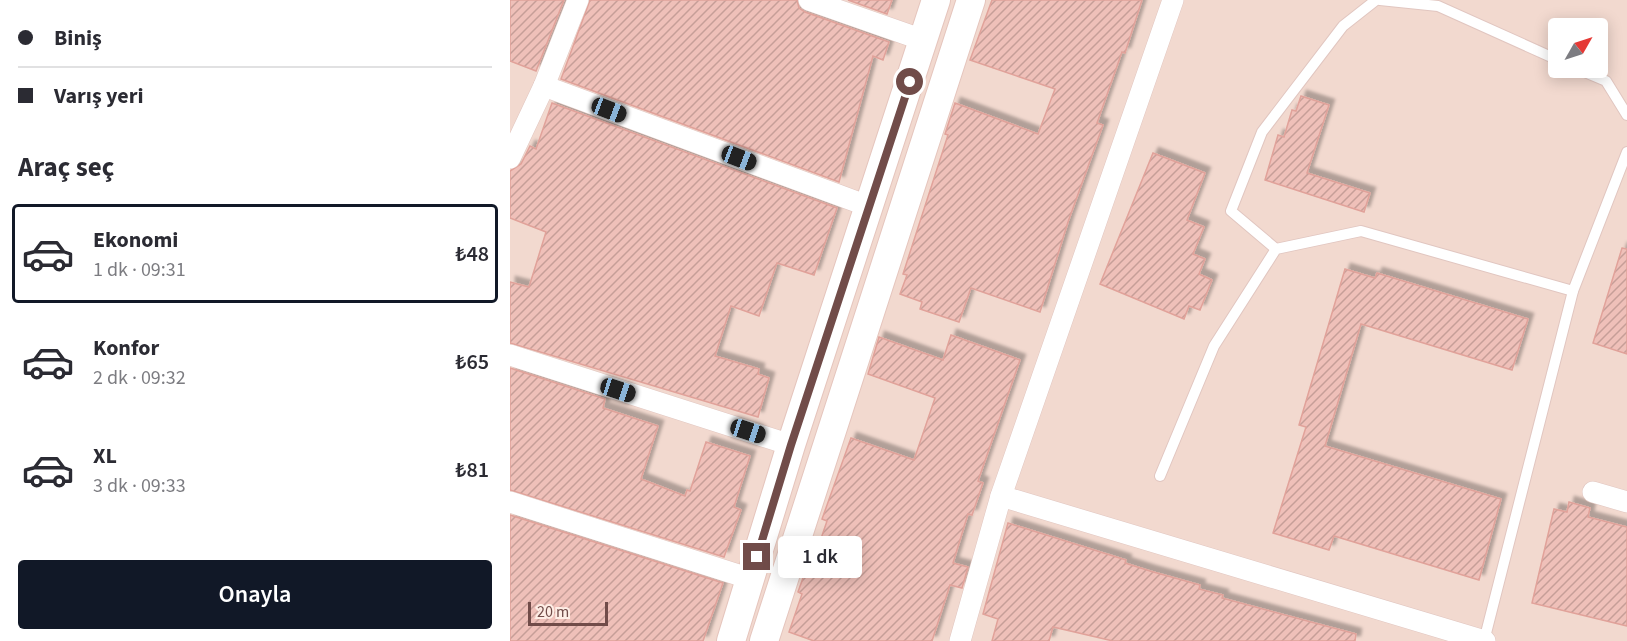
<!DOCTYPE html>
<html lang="tr">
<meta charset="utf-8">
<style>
body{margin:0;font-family:"Source Sans 3",sans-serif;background:#f2f2f3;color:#2b2b33;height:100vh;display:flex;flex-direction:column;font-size:22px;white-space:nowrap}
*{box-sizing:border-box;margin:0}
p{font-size:20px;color:#7c7c81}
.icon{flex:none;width:33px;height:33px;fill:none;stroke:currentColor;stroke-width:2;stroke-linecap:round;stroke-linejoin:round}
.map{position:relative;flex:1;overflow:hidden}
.drawer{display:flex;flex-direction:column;background:#fff;width:510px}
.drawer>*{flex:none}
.hud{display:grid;align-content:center;height:132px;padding:0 18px;background:#fff}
.needle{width:39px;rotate:51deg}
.buttons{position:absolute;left:1038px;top:18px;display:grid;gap:12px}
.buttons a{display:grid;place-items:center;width:60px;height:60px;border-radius:6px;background:#fff;box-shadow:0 3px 15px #0003;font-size:30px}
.scale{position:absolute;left:18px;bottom:15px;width:80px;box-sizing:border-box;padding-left:6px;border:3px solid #714c49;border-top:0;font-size:16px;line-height:21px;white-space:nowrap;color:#714c49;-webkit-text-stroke:4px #feeee6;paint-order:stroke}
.end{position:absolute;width:27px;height:27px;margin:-14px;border:8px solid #714c49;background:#fff;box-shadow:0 0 0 3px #fff}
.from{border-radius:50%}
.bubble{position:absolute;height:42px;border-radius:6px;background:#fff;box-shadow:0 3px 15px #0003;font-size:20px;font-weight:600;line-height:42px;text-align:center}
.car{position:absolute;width:18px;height:36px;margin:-18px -9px;border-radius:8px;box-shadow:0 0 4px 2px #0007;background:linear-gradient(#222 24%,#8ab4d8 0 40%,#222 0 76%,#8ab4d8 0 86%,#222 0)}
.hud b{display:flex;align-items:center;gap:21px;height:57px;font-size:22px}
.hud b+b{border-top:2px solid #e1e1e2}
.hud i{width:15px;height:15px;background:#2b2b33}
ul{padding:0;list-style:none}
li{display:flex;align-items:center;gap:18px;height:99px;margin:0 12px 9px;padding:0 6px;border:3px solid transparent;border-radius:6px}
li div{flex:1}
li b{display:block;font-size:22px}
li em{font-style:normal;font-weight:600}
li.on{border-color:#111827}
li>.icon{width:54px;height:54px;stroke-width:1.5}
h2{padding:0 18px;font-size:27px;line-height:72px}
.action{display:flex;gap:12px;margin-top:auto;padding:12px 18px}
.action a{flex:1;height:69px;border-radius:6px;background:#111827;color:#fff;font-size:24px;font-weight:600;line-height:69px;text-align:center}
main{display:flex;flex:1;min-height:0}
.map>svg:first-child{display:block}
.residential{fill:#f2d9cf;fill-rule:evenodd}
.building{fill:url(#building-hatch);stroke:#e1a29a;stroke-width:1.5;filter:url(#shadow)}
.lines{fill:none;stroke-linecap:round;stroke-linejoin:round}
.service-casing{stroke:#e1c6c0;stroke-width:12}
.minor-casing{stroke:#e1c6c0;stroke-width:22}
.secondary-casing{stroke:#e5c5bd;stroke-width:30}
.service{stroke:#fff;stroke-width:10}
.minor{stroke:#fff;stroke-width:21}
.secondary{stroke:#fff;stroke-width:28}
.route{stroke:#714c49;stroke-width:8}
</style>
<main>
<section class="drawer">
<div class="hud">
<b><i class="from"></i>Biniş</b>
<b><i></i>Varış yeri</b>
</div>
<h2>Araç seç</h2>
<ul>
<li class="on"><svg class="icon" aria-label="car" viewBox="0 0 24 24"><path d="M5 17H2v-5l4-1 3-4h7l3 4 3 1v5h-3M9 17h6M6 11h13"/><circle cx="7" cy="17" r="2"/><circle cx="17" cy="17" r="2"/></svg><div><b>Ekonomi</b><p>1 dk · 09:31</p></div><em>₺48</em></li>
<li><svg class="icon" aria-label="car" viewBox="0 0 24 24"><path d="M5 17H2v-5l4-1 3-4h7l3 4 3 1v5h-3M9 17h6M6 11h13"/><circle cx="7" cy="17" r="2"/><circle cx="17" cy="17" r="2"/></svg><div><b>Konfor</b><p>2 dk · 09:32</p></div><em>₺65</em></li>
<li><svg class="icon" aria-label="car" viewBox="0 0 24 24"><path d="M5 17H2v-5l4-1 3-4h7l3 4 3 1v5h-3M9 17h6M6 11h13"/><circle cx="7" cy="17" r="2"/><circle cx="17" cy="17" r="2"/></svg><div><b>XL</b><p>3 dk · 09:33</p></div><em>₺81</em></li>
</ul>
<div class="action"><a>Onayla</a></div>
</section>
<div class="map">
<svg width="1117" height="641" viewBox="0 0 1117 641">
<defs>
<pattern id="building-hatch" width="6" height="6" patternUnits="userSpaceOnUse" patternTransform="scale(1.5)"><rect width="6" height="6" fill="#efc0b9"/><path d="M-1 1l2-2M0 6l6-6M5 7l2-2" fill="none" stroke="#c69e98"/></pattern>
<filter id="shadow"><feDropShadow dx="5.5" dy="-5.5" stdDeviation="1.5" flood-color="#0004"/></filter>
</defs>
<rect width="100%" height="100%" fill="#fbe9e0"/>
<path class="residential" d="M0 0H1117V641H0ZM1048 28H1088V68H1048Z"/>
<g class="building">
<path d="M0 0H54L26 71 0 61Z"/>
<path d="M80 0H287L289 8 295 12 379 42 373 60 363 56 329 182 51 79Z"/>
<path d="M338 0H382L377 14Z"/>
<path d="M482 0H632L615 53 612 52 587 123 593 125 558 222 530 312 461 288 449 322 410 309 412 302 390 294 397 275 393 274 438 135 435 134 445 103 528 134 545 89 460 60Z"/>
<path d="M791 96 819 105 797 173 860 193 854 212 755 180 768 135 774 137 782 110 786 111Z"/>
<path d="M42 103 327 208 304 275 267 263 249 316 221 306 205 356 249 369 248 374 259 378 248 417 0 343V282L19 287 36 232 0 218V171L11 164 20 146 26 149Z"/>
<path d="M643 153 695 173 677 220 694 227 683 254 695 259 689 274 702 280 690 310 679 306 674 319 590 284Z"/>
<path d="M1112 248 1117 249V354L1083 343Z"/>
<path d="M835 269 865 278 867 273 1018 319 1002 370 851 324 815 446 991 499 969 580 824 536 819 550 763 533 796 427 789 425Z"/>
<path d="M441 335 510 360 468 481 473 483 462 515 458 514 443 563 458 567 452 588 440 585 422 641H304L279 632 292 594 288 592 297 567 301 568 317 521 312 519 341 438 404 460 425 398 358 374 369 337 433 360Z"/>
<path d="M0 368 95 399 93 408 148 426 131 479 175 496 177 490 180 491 196 442 240 456 224 507 231 510 214 557 0 490Z"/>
<path d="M1059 502 1080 508 1078 517 1117 527V626L1022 603 1044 509 1057 512Z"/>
<path d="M0 515 213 583 193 641H0Z"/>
<path d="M498 523 616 560 615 563 640 571 690 585 689 589 713 595 712 598 846 634 845 641H603L543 627 539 641H482L488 619 473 614Z"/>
</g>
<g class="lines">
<defs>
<g id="service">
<path d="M870 0 928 6 1048 60"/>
<path d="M1065 68 1096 81 1117 115"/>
<path d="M766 249 721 211 752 132 833 26 866 0"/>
<path d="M650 476 704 346 766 249 851 231 1063 291"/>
<path d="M974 641 1063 291 1117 152"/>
</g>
<g id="minor">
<path d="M68 0 34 86 358 206"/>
<path d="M299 0 413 40"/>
<path d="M0 158 34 86"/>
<path d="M0 355 281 445"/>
<path d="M1083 492 1117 502"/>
<path d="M491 496 975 641"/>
<path d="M0 502 241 579"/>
<path d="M450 641 491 496 663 0"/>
</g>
<g id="secondary">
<path d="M221 641 281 445 426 0"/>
<path d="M254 641 461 0"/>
</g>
</defs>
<use href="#service" class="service-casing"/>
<use href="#minor" class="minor-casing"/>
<use href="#secondary" class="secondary-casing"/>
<use href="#service" class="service"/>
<use href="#minor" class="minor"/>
<use href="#secondary" class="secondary"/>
</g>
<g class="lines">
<path class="route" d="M247 557 281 445 400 82"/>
</g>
</svg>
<div class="buttons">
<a><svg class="needle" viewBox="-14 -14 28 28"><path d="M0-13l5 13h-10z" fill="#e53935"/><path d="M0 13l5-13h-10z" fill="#7c7c81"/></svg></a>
</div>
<div class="scale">20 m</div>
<i class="end from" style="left:400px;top:82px"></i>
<i class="end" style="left:247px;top:557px"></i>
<div class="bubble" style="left:268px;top:536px;width:84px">1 dk</div>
<i class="car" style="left:99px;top:110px;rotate:111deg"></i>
<i class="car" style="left:229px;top:158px;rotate:111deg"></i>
<i class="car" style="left:108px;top:390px;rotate:108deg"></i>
<i class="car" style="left:238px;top:431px;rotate:108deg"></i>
</div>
</main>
